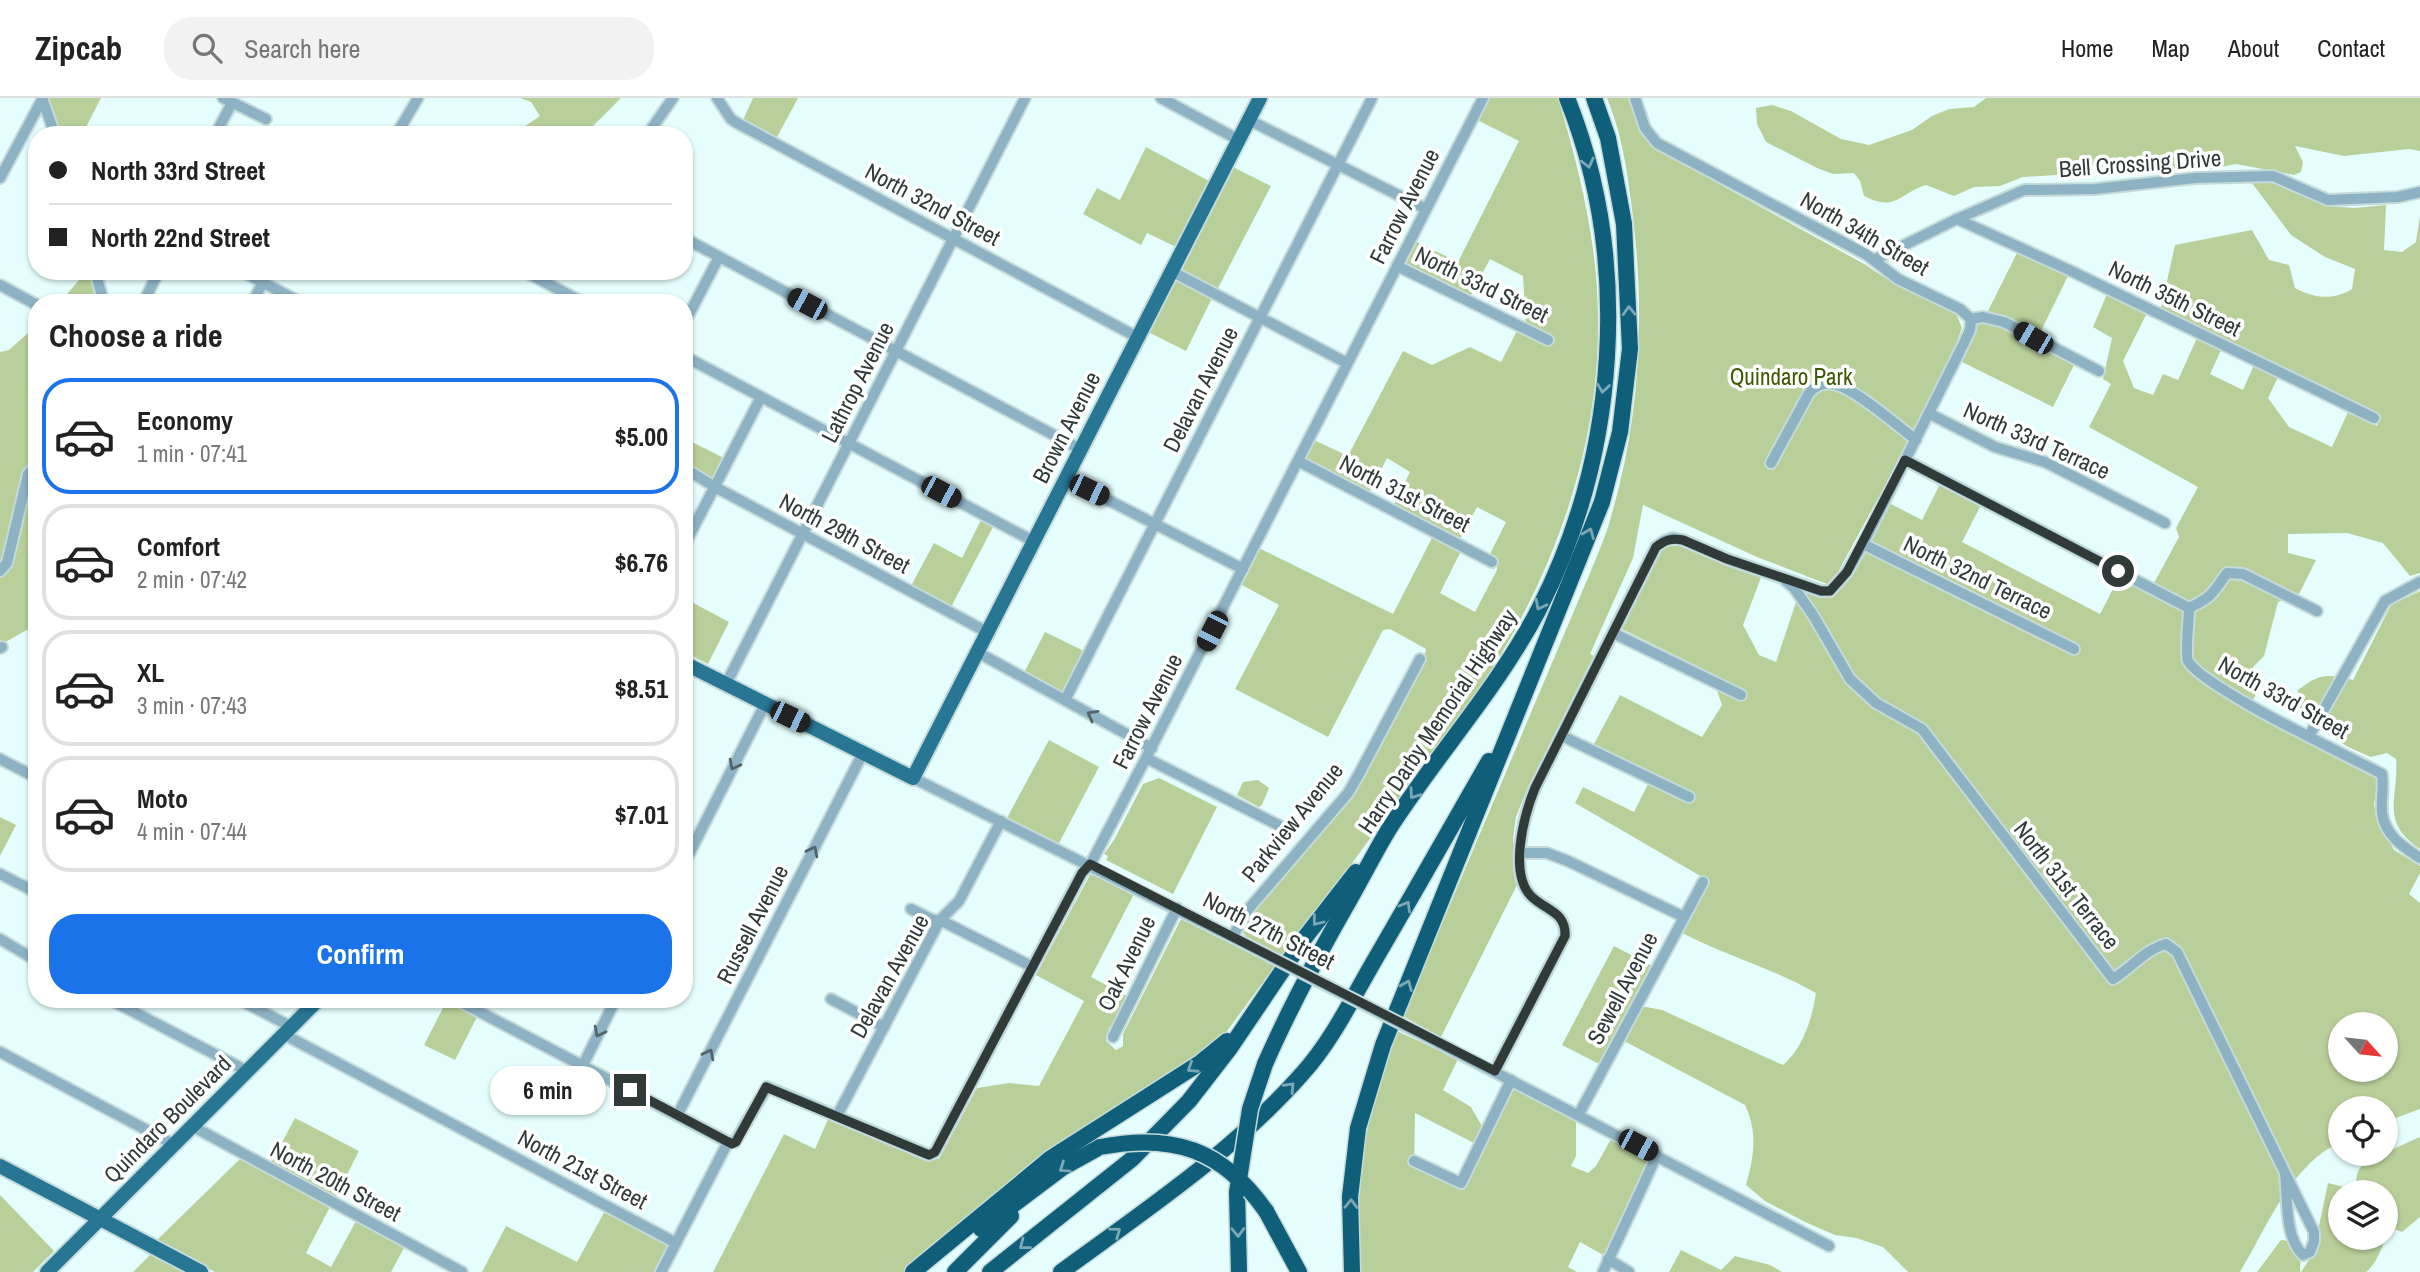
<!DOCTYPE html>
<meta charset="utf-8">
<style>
body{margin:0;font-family:"Archivo Narrow",sans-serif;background:#f2f2f2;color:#222;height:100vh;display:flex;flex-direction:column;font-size:26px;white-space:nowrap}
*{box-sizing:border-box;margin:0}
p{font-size:23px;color:#767676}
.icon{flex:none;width:38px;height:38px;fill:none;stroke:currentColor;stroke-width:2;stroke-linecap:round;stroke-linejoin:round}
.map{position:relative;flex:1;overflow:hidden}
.side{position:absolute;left:28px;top:196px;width:665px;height:714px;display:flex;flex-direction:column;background:#fff;border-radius:28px;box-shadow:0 2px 5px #0004}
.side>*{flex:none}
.banner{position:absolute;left:28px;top:28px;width:665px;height:154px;border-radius:28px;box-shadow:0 2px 5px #0004;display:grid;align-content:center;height:154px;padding:0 21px;background:#fff}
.needle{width:46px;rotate:117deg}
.buttons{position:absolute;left:2328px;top:914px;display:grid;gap:14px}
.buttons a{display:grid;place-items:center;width:70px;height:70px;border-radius:50%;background:#fff;box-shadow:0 2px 5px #0004;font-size:35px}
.end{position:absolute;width:32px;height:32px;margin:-16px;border:9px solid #303a39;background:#fff;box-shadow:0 0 0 4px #fff}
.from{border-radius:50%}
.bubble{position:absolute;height:49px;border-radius:24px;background:#fff;box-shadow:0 2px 5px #0004;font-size:23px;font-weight:700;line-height:49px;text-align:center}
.car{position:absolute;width:21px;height:42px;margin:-21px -10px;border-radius:9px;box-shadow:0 0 5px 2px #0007;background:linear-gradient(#222 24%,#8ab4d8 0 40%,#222 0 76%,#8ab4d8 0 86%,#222 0)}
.banner b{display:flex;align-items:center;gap:24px;height:66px;font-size:26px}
.banner b+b{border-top:2px solid #e0e0e0}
.banner i{width:18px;height:18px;background:#222}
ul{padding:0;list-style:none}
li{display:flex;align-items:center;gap:21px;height:116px;margin:0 14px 10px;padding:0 7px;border:4px solid #e0e0e0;border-radius:28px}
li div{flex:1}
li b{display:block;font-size:26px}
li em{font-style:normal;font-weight:700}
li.on{border-color:#1a73e8}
li>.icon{width:63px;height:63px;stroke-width:1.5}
h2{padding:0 21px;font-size:32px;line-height:84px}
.button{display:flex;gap:14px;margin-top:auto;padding:14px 21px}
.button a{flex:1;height:80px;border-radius:28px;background:#1a73e8;color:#fff;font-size:28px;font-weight:700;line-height:80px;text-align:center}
header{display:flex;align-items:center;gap:42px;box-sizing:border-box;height:98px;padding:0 35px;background:#fff;border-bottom:2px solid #e0e0e0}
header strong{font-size:33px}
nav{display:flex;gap:38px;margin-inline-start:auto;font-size:24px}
.search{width:490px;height:63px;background:#f2f2f2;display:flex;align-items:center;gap:18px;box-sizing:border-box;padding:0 24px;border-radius:28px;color:#767676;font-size:26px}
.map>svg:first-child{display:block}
.green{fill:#b9cf9a;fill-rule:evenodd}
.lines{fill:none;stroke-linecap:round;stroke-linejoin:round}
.minor-casing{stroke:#c4dbda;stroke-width:14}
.major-casing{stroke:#c4dbda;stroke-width:18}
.highway-casing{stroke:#c4dbda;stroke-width:19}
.minor{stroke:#8db2c3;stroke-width:10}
.major{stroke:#277694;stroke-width:14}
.highway{stroke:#0f5f7a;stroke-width:16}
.minor-bridge-casing{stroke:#c4dbda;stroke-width:14;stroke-linecap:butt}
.highway-bridge-casing{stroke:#c4dbda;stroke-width:19;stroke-linecap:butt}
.minor-bridge{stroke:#8db2c3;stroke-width:10}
.highway-bridge{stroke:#0f5f7a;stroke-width:16}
.oneway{stroke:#7ba7b6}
.oneway2{stroke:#516469}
.route{stroke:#303a39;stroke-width:9}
.labels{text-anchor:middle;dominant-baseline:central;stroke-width:7;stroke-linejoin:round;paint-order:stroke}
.street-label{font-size:23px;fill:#303a39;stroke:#fff}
.park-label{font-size:23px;fill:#3e5701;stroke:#fff}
</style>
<header>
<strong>Zipcab</strong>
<div class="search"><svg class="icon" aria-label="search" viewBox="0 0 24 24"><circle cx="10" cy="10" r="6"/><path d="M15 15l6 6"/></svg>Search here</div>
<nav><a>Home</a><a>Map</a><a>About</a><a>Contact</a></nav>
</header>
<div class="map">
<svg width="2420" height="1174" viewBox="0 0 2420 1174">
<rect width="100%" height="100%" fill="#e5fefd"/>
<g class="green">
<path d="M49 0H101L82 37H60Z"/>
<path d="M520 0H621L584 37H512L540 18 531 4Z"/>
<path d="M753 0H798L776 41 743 22Z"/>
<path d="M1488 0H1558C1580 74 1599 150 1598 228 1598 351 1556 468 1492 571 1471 604 1446 634 1424 666 1378 730 1331 794 1284 858L1250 842 1243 835 1250 818 1357 691 1423 565 1426 551 1390 531 1383 532 1328 639 1235 591 1279 507 1240 486 1259 450 1393 516 1433 438 1461 453 1440 495 1475 514 1497 472V463L1489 458 1506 424 1477 409 1459 443 1393 408 1410 374 1387 360 1368 397 1306 363 1305 359 1314 342 1348 358 1403 253 1432 267 1470 249 1501 264 1517 233 1550 247 1526 227 1523 178 1490 161 1470 199 1405 169 1403 165 1415 143 1458 164 1519 43 1477 22Z"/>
<path d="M1607 0H1628C1639 34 1642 40 1672 60L1866 167 1882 178 1956 215 1962 230 1945 277 1838 474 1827 486 1757 459 1643 407 1633 460 1590 556 1594 558 1526 694 1516 719 1513 740 1518 785 1441 939 1403 918 1590 475C1598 455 1607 436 1612 415 1640 319 1645 219 1633 119 1628 79 1623 38 1607 0Z"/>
<path d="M1986 0H2420V53L2409 51 2344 58 2295 48 2303 64 2301 74 2294 77 2236 66 2205 72H2166L2146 68 2088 69 2056 77 2023 79 2000 88 1974 89 1954 98 1926 87C1896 97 1897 114 1864 98L1860 83 1854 75 1833 76 1817 70 1766 44 1757 26 1756 10 1772 7 1791 13 1841 41 1869 47 1912 32 1932 18 1949 11 1974 9Z"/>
<path d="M1146 49 1209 83 1176 149 1147 135 1141 147 1083 116 1097 90 1120 102Z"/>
<path d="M1233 69 1271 88 1217 192 1183 174 1182 168Z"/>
<path d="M2252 85H2273L2326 108 2355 110 2386 107 2384 152 2402 154 2416 144 2420 118V475L2410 478 2383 445 2347 435 2288 436V455L2316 462 2299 496 2278 504 2264 558 2253 569 2260 588 2253 602 2221 585 2216 594 2376 679 2377 686 2374 707 2382 730 2394 752 2420 768V775L2409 796 2420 805V1011L2385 1024V1010H2340V1044C2290 1068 2267 1129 2240 1174H1908L1883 1149 1856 1140 1835 1137 1805 1124 1765 1103 1746 1087C1754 1058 1758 1035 1745 1007L1624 943 1641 908 1662 912 1783 967C1803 950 1812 921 1816 895 1772 870 1724 857 1680 834L1709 783 1575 705 1583 689 1634 714 1653 676 1594 646 1620 597 1702 639 1722 607 1711 575 1620 530 1657 456 1667 448 1684 447 1762 477 1743 527 1759 557 1776 564 1801 489C1808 492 1819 498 1826 498 1850 498 1879 425 1889 405L1922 422 1940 386 1981 407 1962 444 2100 516 2124 470 2154 485 2179 439 2176 430 2198 389 2089 329 2111 286 2103 281 2112 240 2093 229 2107 196 2147 215 2123 263 2134 290 2153 297 2163 276 2178 282 2197 240 2221 252 2210 276 2243 292 2254 267 2278 279 2268 300 2289 329 2332 349 2348 314 2377 328 2380 316 2161 210 2175 147 2252 132 2269 162 2289 167 2295 190C2314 200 2333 203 2352 191L2355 171 2325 159 2291 137ZM2340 926H2385V971H2340Z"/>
<path d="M2017 155 2068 178 2039 237 2007 219 1988 213Z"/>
<path d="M87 173H91L100 205H59Z"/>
<path d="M1177 183 1212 200 1186 253 1148 234 1171 188Z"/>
<path d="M1989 225 1999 228 2074 267 2053 309 1962 264 1977 226Z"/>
<path d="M37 227V532L34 528 0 547V254L9 252Z"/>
<path d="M684 340 724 360 713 380 684 364Z"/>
<path d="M982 420 994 427 951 509 911 488 934 445 962 460Z"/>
<path d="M2420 493V751C2379 724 2399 700 2396 661L2387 655 2371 659 2348 649 2306 621 2298 606V592C2320 575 2326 576 2353 582L2391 507Z"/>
<path d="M684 500 729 524 708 566 684 554Z"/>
<path d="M1045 534 1084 553 1064 592 1061 593 1025 573Z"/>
<path d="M1049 642 1099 669 1058 747 1007 720Z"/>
<path d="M1159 680 1217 709 1173 796 1106 762 1108 758 1104 756 1114 742 1143 686Z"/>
<path d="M1258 682 1269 690 1262 707 1259 709 1237 697 1243 684Z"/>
<path d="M0 719 16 727 0 758Z"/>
<path d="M1090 777H1097L1134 796 1091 879 1127 898 1113 927 1109 930 1106 943 1116 952 1123 948V936L1181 821 1275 868 1224 937 1207 952 934 1148 904 1174H713L784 1036 815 1051 829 1019 920 1060 939 1061 977 990 1009 985 1039 988 1084 903 1036 877Z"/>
<path d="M1614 848 1652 868 1601 967 1562 947Z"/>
<path d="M447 902 478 917 455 962 424 947Z"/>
<path d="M1397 933 1458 961 1443 992 1471 1009 1483 1030 1474 1045 1415 1015 1414 1069 1461 1092 1465 1091 1511 994 1515 992 1576 1020V1058L1571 1068 1588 1075 1596 1068 1612 1039 1648 1059 1649 1063 1605 1158 1580 1144 1568 1169 1577 1174H1361C1360 1147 1357 1119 1359 1092 1362 1037 1379 984 1397 933Z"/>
<path d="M295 1020 359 1053 334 1102 270 1067Z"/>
<path d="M2420 1039V1119L2402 1134 2386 1128 2385 1134V1094H2340V1139H2385C2383 1150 2375 1167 2366 1174H2301L2313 1156 2328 1085 2356 1092C2355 1068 2363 1064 2384 1055 2394 1051 2408 1044 2420 1039Z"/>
<path d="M241 1060 330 1109 306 1155 331 1169 356 1123 405 1148 391 1174H215L156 1143Z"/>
<path d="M0 1097 54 1153 33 1174H0Z"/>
<path d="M606 1111 668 1145 669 1148 655 1174H482L506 1128 577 1164Z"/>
<path d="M2281 1142 2292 1143 2301 1148 2300 1174H2257Z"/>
<path d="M1681 1152 1721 1172 1735 1158 1770 1167 1782 1174H1669Z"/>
<path d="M152 1155 188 1174H133Z"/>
</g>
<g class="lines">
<defs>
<g id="minor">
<path d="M42 0 55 37"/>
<path d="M223 0 266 21"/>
<path d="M717 0 731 21 737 25 1137 239"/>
<path d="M1161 0 1239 42"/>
<path d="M1635 0 1645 30 1657 45 1867 157 1898 181 1960 211 1971 221"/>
<path d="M1249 22 1426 111"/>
<path d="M215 37 232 5"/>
<path d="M396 37 418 0"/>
<path d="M647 37 673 0"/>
<path d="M0 80 43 0"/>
<path d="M1957 121 2069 172 2374 320"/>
<path d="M684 140 1080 351"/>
<path d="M1874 162 1957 121 2024 92 2095 91 2195 80 2273 78 2328 102 2398 99 2420 94"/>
<path d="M1397 168 1548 242"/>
<path d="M95 173 104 205"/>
<path d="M241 173 302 205"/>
<path d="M524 173 584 205"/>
<path d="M1171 173 1347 265"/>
<path d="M0 187 37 207"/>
<path d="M143 205 159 173"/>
<path d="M252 205 269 173"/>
<path d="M1971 221 1983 219 2004 224 2099 273"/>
<path d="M684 226 719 159"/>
<path d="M684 258 1033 443"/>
<path d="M1930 316 1995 349 2045 364 2165 425"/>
<path d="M1905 362 2189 510"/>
<path d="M1298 363 1492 464"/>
<path d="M1771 365 1809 295C1815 288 1823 284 1833 286 1853 289 1898 328 1916 342"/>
<path d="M684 370 715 389 987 534"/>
<path d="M1065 380 1243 471"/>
<path d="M1863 446 2074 551"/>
<path d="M684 448 761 299"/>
<path d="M0 473 7 465 28 376 37 367"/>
<path d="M1785 482 1794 490 1813 517 1850 581 1876 605 1922 631 2113 881C2131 870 2146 851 2166 846L2177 854 2314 1134V1143L2310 1154 2303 1157C2284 1138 2288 1101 2285 1075"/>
<path d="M2189 510C2189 521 2185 556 2188 563 2202 589 2348 658 2382 676 2384 689 2381 702 2382 715 2385 737 2403 749 2420 760"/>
<path d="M2189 510C2212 499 2212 496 2227 475L2243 476 2317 513"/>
<path d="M1613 535 1741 597"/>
<path d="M0 550 2 549"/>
<path d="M977 554 1152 650"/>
<path d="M726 586 1025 0"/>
<path d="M1065 602 1372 0"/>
<path d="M1562 638 1689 699"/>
<path d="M2309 638 2385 503 2420 484"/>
<path d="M1146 660 1286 731"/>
<path d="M0 661 37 680"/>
<path d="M913 680 1246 846"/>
<path d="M1520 755H1547L1568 763 1684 819"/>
<path d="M684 766 765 606"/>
<path d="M0 776 37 795"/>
<path d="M911 811 933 822H940L1033 869"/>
<path d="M1233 838 1246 814 1348 695 1359 676 1420 561"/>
<path d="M0 841 37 863"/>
<path d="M109 901 247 973"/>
<path d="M238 901 292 929"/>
<path d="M455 901 728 1044"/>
<path d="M831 901 884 929"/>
<path d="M285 937 676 1145"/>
<path d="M1113 939 1177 810"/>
<path d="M1431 941 1829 1148"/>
<path d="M0 954 173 1046"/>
<path d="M583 967 616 901"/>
<path d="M1495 973 1565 838C1566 814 1547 813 1532 799 1508 776 1524 717 1535 690L1656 449 1664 443 1673 440 1683 442 1727 461 1821 493H1830L1847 474 1863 446 1964 245 1970 232 1971 221"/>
<path d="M678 1016 863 655"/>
<path d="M1579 1016 1703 784"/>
<path d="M837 1018 940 822 959 803 1001 723"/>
<path d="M192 1028 462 1174"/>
<path d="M728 1044H735L767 989 929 1057 935 1054 1082 775 1090 767 1146 660 1483 0"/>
<path d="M1414 1063 1461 1085 1511 982"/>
<path d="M1608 1161 1629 1174"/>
<path d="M661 1174 728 1044"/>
<path d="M1603 1174 1657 1057"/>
</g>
<g id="major">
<path d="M684 565 913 680 1260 0"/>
<path d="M0 1068 201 1174"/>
<path d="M47 1174 319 901"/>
</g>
<g id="highway">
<path d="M1265 966C1290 909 1319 855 1350 801 1363 778 1375 754 1389 731 1437 656 1498 590 1539 511 1618 356 1632 162 1567 0"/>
<path d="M1237 1094 1239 1174"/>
<path d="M1266 1113 1299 1174"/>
<path d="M981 1131 1062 1070 1100 1049"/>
<path d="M913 1174 1051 1060 1200 965 1227 943"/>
<path d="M955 1174 1011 1118"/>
<path d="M990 1174 1132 1061 1189 1003 1230 950 1303 842 1356 774"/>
<path d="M1061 1174C1144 1113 1233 1054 1302 976 1331 944 1351 903 1373 865 1412 798 1451 730 1489 663"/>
<path d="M1352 1174 1350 1099 1358 1030 1383 947 1602 404 1620 334 1630 251 1624 126 1608 40 1594 0"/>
</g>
</defs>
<use href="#minor" class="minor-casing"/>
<use href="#major" class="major-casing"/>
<use href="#highway" class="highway-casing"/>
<use href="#minor" class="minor"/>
<use href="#major" class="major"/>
<use href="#highway" class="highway"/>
<defs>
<path id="minor-bridge" d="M1246 846 1431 941"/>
<g id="highway-bridge">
<path d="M1100 1049C1173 1035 1222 1051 1266 1113"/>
<path d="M1237 1094 1250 1011 1265 966"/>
</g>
</defs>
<use href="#minor-bridge" class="minor-bridge-casing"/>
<use href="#highway-bridge" class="highway-bridge-casing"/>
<use href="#minor-bridge" class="minor-bridge"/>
<use href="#highway-bridge" class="highway-bridge"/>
</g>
<defs><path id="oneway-chevron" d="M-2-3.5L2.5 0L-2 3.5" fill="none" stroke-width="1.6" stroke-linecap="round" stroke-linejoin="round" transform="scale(1.75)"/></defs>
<g class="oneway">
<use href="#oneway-chevron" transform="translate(1588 65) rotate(76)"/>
<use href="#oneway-chevron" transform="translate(1629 213) rotate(-92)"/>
<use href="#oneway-chevron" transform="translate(1603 290) rotate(98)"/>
<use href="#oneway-chevron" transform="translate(1589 435) rotate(-68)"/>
<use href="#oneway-chevron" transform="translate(1540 507) rotate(117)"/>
<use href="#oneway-chevron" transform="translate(1414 696) rotate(125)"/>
<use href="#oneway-chevron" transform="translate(1406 808) rotate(-60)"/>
<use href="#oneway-chevron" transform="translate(1317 823) rotate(128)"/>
<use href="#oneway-chevron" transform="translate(1407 887) rotate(-68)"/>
<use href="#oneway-chevron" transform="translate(1192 970) rotate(147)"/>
<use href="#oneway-chevron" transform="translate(1290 989) rotate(-47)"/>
<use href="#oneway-chevron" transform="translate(1064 1070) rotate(146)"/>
<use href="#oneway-chevron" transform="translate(1351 1106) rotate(-89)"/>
<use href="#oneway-chevron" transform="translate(1116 1134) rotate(-36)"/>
<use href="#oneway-chevron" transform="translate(1238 1134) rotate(89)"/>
<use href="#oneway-chevron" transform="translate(1024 1147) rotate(142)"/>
</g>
<g class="oneway2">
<use href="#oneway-chevron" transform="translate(1092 617) rotate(-151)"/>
<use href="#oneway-chevron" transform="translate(734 667) rotate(117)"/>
<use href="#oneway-chevron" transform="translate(813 753) rotate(-63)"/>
<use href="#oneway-chevron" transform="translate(599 934) rotate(117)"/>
<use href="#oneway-chevron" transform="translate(709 956) rotate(-63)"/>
</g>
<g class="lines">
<path class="route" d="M630 992 732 1046 736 1044 766 989 929 1057 935 1054 1082 775 1090 766 1495 973 1565 838C1566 814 1547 813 1532 799 1508 776 1524 717 1535 690L1656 449C1665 442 1671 440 1683 442L1727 461 1821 493H1830L1847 474 1905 362 2118 473"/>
</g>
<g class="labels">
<g class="street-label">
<text transform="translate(2140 65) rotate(-4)">Bell Crossing Drive</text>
<text transform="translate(933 106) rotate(28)">North 32nd Street</text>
<text transform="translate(1404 108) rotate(-63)">Farrow Avenue</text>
<text transform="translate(1865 135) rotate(30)">North 34th Street</text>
<text transform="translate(1482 186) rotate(26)">North 33rd Street</text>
<text transform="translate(2175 200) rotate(26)">North 35th Street</text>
<text transform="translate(857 284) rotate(-63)">Lathrop Avenue</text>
<text transform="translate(1200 291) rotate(-63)">Delavan Avenue</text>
<text transform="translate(1066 329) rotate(-63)">Brown Avenue</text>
<text transform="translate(2037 342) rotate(24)">North 33rd Terrace</text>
<text transform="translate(1405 395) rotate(27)">North 31st Street</text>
<text transform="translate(845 435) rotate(28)">North 29th Street</text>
<text transform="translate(1978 479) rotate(26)">North 32nd Terrace</text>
<text transform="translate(2284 599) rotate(29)">North 33rd Street</text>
<text transform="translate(1147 613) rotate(-63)">Farrow Avenue</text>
<text transform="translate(1437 623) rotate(-56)">Harry Darby Memorial Highway</text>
<text transform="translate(1292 724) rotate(-51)">Parkview Avenue</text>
<text transform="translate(2067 787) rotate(52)">North 31st Terrace</text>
<text transform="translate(752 826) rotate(-63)">Russell Avenue</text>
<text transform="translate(1269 832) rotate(27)">North 27th Street</text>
<text transform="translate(1126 865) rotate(-64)">Oak Avenue</text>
<text transform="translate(889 878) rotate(-61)">Delavan Avenue</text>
<text transform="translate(1622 890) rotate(-62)">Sewell Avenue</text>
<text transform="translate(167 1021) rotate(-45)">Quindaro Boulevard</text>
<text transform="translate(583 1071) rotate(28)">North 21st Street</text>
<text transform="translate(336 1083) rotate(28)">North 20th Street</text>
</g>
<g class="park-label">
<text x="1791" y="278">Quindaro Park</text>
</g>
</g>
</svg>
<div class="buttons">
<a><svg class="needle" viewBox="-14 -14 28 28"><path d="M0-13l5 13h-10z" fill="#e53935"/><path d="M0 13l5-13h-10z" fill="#767676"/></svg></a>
<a><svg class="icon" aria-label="locate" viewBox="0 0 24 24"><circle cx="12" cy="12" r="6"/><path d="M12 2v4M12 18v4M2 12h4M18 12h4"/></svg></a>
<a><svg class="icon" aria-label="layers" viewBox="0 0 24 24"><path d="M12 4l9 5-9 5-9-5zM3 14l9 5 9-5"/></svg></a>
</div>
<i class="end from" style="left:2118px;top:473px"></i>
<i class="end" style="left:630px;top:992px"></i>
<div class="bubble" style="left:490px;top:968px;width:116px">6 min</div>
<i class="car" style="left:807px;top:206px;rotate:298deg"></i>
<i class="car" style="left:2033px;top:240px;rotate:300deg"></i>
<i class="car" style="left:1089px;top:392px;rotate:116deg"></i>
<i class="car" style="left:941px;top:394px;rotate:118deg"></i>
<i class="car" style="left:1212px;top:533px;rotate:207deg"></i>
<i class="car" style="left:790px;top:619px;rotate:116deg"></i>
<i class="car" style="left:1638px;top:1047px;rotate:118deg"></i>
<div class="banner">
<b><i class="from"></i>North 33rd Street</b>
<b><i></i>North 22nd Street</b>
</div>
<section class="side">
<h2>Choose a ride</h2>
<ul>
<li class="on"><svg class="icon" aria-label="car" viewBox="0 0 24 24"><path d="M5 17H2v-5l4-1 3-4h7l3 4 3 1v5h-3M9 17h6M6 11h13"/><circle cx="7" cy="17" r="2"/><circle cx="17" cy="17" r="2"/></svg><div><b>Economy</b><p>1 min · 07:41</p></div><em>$5.00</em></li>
<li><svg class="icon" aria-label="car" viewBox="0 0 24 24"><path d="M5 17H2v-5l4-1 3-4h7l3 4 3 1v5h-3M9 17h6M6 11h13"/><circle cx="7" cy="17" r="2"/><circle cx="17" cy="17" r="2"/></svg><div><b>Comfort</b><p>2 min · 07:42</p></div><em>$6.76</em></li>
<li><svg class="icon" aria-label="car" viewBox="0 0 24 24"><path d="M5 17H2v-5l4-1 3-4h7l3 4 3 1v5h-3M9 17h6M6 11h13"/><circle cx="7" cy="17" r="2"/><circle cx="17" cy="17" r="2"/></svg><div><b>XL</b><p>3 min · 07:43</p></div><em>$8.51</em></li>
<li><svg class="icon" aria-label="car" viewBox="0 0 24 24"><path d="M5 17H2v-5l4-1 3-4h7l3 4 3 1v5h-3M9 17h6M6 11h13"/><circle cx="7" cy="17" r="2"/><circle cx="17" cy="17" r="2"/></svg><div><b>Moto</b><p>4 min · 07:44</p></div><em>$7.01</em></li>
</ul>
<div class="button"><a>Confirm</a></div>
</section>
</div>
